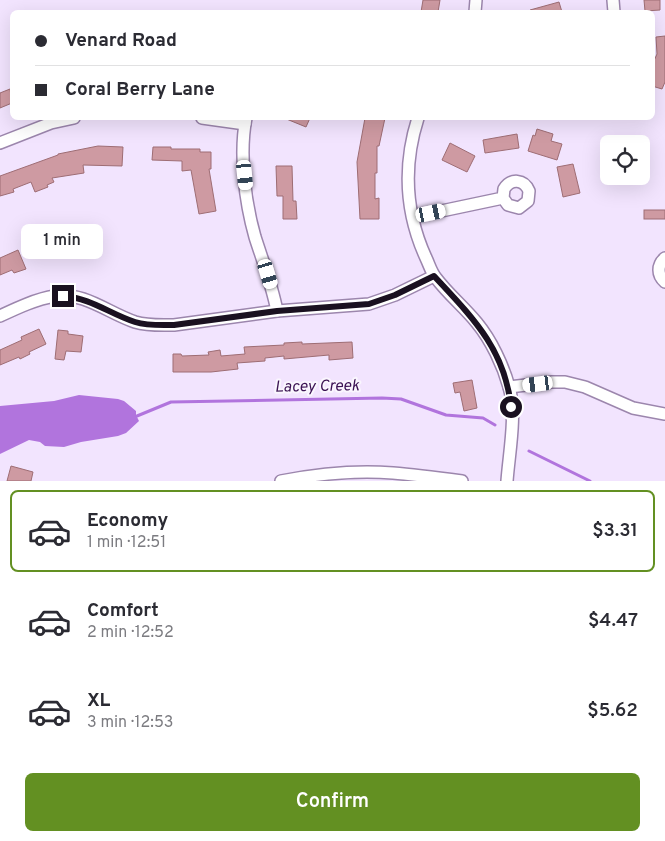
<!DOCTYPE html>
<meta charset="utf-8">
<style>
body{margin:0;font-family:Overpass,sans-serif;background:#f7f7f7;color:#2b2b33;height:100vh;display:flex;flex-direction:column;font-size:19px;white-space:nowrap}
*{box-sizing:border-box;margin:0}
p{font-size:16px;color:#7c7c81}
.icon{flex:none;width:28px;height:28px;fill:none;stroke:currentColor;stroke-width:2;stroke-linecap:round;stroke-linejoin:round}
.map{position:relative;height:481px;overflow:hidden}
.details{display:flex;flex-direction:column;background:#fff;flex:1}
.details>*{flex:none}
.banner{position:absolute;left:10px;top:10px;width:645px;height:110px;border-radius:8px;box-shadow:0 5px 20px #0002;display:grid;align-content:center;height:110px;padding:0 25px;background:#fff}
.controls{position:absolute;left:600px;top:135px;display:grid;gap:10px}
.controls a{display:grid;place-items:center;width:50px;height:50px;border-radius:8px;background:#fff;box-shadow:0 5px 20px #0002;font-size:25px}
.end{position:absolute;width:22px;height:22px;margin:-11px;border:6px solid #1a1120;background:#fff;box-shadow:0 0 0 2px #fff}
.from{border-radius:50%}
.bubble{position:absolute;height:35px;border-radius:8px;background:#fff;box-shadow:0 5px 20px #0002;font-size:16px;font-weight:600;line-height:35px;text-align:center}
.car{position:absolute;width:15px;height:30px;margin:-15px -8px;border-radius:6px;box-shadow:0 0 4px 1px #0007;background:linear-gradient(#fff 24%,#345 0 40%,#fff 0 76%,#345 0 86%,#fff 0)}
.banner b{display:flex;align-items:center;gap:18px;height:48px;font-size:19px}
.banner b+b{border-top:1px solid #e1e1e2}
.banner i{width:12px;height:12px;background:#2b2b33}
ul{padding:9px 0 0;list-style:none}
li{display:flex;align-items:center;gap:15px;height:82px;margin:0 10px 8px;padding:0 15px;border:2px solid transparent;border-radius:8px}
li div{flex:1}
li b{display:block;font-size:19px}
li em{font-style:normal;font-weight:600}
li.current{border-color:#639022}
li>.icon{width:45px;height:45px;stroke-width:1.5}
.action{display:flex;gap:10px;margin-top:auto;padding:10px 25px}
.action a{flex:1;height:58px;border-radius:8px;background:#639022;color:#fff;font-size:20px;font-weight:600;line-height:58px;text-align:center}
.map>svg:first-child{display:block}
.water{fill:#b174dd}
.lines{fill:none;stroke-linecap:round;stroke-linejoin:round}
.stream{stroke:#b174dd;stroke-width:3}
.building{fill:#ce9aa2;stroke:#9e6d74}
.minor-casing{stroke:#9c86ad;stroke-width:14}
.minor{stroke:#fff;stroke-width:11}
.route{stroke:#1a1120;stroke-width:6}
.labels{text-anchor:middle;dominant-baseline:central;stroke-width:4;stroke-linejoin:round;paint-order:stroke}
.water-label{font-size:16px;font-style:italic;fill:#3b1253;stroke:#faf6fe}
</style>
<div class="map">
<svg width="665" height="481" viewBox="0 0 665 481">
<rect width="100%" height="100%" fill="#f2e4fe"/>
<path class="water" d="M79 395 118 399 124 401 136 411V415L139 421 126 433 118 436 81 442 64 447 45 446 40 442 29 440 0 454V406L54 401Z"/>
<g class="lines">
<g class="stream">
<path d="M137 416 171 402 382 398 401 399 446 415 483 418 495 425"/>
<path d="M529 451 590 481"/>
</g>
</g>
<g class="building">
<path d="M423 0H440L438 12H421Z"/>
<path d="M644 0H660V10L645 11Z"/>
<path d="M559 2 562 12H530V10Z"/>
<path d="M665 36V82L662 89 652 86V65L657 54 656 37Z"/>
<path d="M10 89 12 103 0 108V93Z"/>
<path d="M284 118H310L306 127Z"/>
<path d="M365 118H385L379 146H377V173H375V199L379 198V219H360L357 162Z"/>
<path d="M537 129 553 134 551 141 562 144 557 160 528 151 533 135 535 136Z"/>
<path d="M517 134 519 148 485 153 483 140Z"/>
<path d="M450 143 475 156 467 172 442 160Z"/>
<path d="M98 146 123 147 122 166 83 165 84 173 52 178 54 182 47 185 48 187 35 192 31 182 13 189 14 192 0 196V176L58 155V154Z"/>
<path d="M153 147H171V149H200V152H211V169H209L216 211 199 214 191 170 182 171V161L152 160Z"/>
<path d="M573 164 580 193 563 197 557 167Z"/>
<path d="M276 166H292L293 201H296L297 219H283V196H277Z"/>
<rect x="644" y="210" width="21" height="9"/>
<path d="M18 250 26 269 14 273 12 270 0 275V258Z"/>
<path d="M39 329 46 344 29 352 30 354 20 359 19 357 0 365V350L22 340 21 337Z"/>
<path d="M58 330 68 331V334L83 336 81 352 66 351 64 360 55 359Z"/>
<path d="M302 342V344L352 342 353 358 329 360V355L284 359V356L265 358V361L237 363 238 369 211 372H173V354H181L182 356 209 355 208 352 220 350 221 356 245 354 244 347 284 345V343Z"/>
<path d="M472 380 477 408 464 411 460 392 455 393 453 383Z"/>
<path d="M11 466 33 472 31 481H7Z"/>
</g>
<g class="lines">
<defs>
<g id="minor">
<path d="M613 0 614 12"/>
<path d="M475 12 476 0"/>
<path d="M202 118 245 124"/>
<path d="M246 118C239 154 245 202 255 237 263 262 272 285 277 311"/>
<path d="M418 118C403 165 405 212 426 258 429 264 431 272 436 278 448 294 464 307 477 323 491 340 503 365 509 387 517 414 509 453 507 481"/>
<path d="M0 143 51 123 74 118"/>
<path d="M413 217 503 198 508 205 519 208 528 201 529 191C524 179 511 178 504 189L503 198"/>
<path d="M665 258C657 265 657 275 665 282"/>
<path d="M0 316C17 308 36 299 55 296 85 292 108 313 135 322 148 326 161 325 174 325L277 311 369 304 395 295 434 276"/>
<path d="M509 387 552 382H565L585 387 633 408 665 414"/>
<path d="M281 481C317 474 356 470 393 473 416 475 439 478 462 481"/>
</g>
</defs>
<use href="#minor" class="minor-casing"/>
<use href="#minor" class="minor"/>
</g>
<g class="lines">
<path class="route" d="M63 296C91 298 110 314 135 322 148 326 161 325 174 325L277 311 369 304 395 295 434 276C472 317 505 349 511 407"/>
</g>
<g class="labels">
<g class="water-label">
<text transform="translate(317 387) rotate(-1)">Lacey Creek</text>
</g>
</g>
</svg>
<div class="controls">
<a><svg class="icon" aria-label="locate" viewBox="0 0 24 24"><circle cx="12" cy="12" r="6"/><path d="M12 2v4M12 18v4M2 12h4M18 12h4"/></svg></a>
</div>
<i class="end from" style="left:511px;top:407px"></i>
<i class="end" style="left:63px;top:296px"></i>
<div class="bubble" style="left:21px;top:224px;width:82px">1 min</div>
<i class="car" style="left:245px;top:175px;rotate:174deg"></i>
<i class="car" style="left:431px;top:213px;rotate:78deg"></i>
<i class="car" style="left:268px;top:274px;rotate:163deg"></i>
<i class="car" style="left:538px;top:384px;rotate:263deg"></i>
<div class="banner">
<b><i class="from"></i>Venard Road</b>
<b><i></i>Coral Berry Lane</b>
</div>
</div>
<section class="details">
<ul>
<li class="current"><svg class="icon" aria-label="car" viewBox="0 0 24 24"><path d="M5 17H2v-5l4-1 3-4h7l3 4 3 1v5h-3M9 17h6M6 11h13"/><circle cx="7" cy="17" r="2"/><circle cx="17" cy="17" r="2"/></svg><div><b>Economy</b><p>1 min · 12:51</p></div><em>$3.31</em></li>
<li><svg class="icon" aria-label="car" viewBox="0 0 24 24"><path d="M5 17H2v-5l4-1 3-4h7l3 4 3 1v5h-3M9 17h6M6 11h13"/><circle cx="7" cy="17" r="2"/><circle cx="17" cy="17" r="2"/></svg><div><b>Comfort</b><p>2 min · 12:52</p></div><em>$4.47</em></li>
<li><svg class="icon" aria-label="car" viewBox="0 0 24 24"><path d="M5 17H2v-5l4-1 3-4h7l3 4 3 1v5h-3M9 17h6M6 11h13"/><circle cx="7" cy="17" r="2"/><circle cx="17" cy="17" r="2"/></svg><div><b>XL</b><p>3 min · 12:53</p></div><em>$5.62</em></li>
</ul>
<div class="action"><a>Confirm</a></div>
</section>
